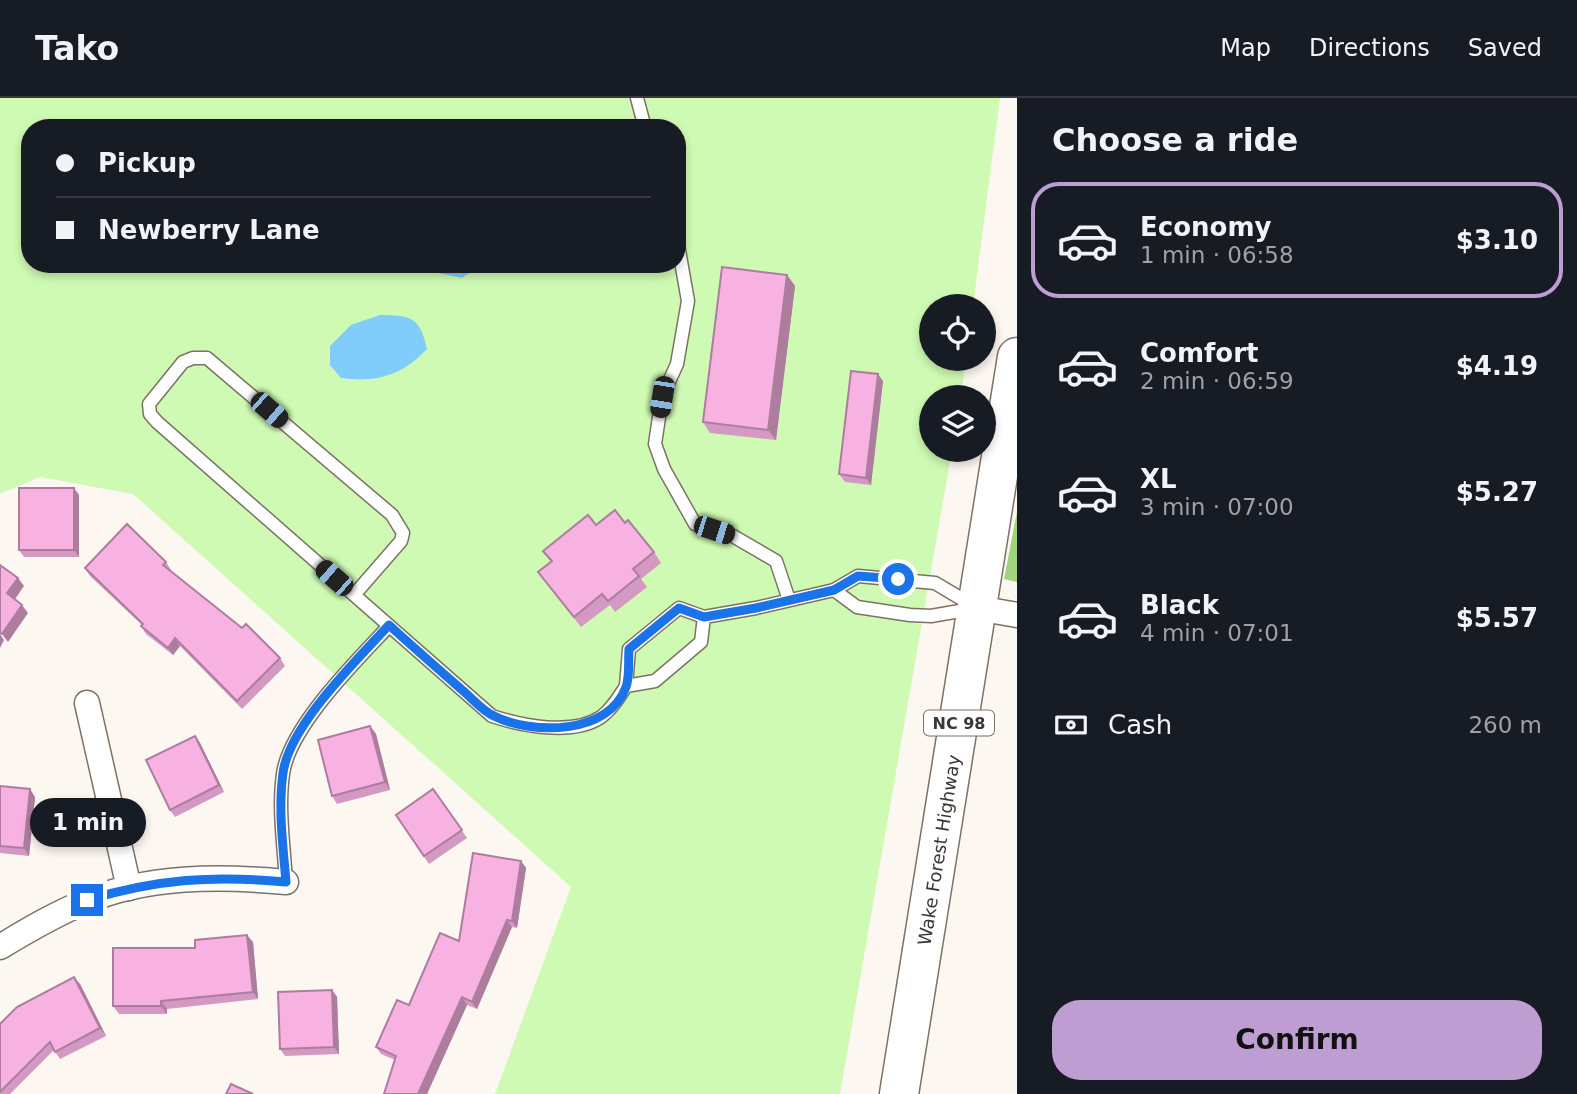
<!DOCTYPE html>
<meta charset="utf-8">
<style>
body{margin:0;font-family:"DejaVu Sans",sans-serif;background:#242831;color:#f1f3f6;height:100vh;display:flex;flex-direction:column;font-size:26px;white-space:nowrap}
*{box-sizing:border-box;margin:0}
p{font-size:23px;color:#9ea1a6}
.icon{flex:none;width:38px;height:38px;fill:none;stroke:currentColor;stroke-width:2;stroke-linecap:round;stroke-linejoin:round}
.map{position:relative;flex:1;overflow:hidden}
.details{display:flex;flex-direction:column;background:#171b24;width:560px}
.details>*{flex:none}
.top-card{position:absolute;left:21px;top:21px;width:665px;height:154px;border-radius:28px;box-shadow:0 4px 10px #0003;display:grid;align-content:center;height:154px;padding:0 35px;background:#171b24}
.buttons{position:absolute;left:919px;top:196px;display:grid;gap:14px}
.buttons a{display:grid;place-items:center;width:77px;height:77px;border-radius:50%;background:#171b24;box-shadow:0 4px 10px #0003;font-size:35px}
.end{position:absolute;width:32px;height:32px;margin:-16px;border:9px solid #1a73e8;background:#fff;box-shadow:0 0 0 4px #fff}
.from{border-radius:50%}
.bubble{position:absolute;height:49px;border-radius:24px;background:#171b24;box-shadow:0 4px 10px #0003;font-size:23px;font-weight:700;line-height:49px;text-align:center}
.car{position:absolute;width:21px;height:42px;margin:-21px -10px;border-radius:9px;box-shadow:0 0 5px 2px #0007;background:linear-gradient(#222 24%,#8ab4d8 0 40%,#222 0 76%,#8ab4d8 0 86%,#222 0)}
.top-card b{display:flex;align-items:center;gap:24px;height:66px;font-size:26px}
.top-card b+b{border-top:2px solid #363941}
.top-card i{width:18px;height:18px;background:#f1f3f6}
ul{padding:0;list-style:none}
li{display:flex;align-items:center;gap:21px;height:116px;margin:0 14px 10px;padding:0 21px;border:4px solid transparent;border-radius:28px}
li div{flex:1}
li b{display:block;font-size:26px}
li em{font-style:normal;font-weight:700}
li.selected{border-color:#be9ed2}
li>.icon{width:63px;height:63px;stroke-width:1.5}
h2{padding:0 35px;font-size:32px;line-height:84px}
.pay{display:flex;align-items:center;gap:18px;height:77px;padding:0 35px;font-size:26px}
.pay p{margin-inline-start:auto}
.button{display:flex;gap:14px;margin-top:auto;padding:14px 35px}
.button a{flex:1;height:80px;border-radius:28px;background:#be9ed2;color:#111;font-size:28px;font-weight:700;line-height:80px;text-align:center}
header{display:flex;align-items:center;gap:42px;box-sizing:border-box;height:98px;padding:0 35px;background:#171b24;border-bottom:2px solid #363941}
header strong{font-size:33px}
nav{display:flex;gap:38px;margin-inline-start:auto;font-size:24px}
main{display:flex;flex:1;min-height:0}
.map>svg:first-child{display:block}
.green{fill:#cffab3;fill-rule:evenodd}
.forest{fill:#a0d37d}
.water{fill:#80cdfc}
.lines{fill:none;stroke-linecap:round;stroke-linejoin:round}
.service-casing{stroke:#7d7165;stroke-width:15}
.minor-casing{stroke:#7d7165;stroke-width:27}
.trunk-casing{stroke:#7d7165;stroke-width:41}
.service{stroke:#fff;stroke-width:12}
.minor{stroke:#fff;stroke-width:24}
.trunk{stroke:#fff;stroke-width:38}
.wall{fill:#d499c2}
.shaded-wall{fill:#ad7d9e}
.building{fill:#f7b2e2;stroke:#ad7d9e;stroke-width:2}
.route{stroke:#1a73e8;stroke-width:9}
.labels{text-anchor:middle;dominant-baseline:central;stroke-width:5;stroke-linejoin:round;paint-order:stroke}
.shield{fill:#fff;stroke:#76726f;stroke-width:2}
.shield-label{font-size:16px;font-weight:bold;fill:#3b3631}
.street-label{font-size:18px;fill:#3b3631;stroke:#fff}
</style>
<header>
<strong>Tako</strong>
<nav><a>Map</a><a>Directions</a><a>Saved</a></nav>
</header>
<main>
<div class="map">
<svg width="1017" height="996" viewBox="0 0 1017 996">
<rect width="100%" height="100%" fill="#fdf7f2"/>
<path class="green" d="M0 0H1000L973 208H931V261H966L961 299H931V352H952L840 996H495L571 789 133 396 40 379 0 396ZM30 30H677V166H30Z"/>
<path class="forest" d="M1017 414V484L1004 481Z"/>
<g class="water">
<path d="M436 166H483L462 180 438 175Z"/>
<path d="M380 217C412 217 420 220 427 251 402 277 377 285 341 280L330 267V248L351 227Z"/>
</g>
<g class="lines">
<defs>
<g id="service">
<path d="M637 0 645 30"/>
<path d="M677 141 688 203 677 266 662 299 655 346 664 371 695 426 733 438 776 463 789 502"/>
<path d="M858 478 935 485 977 510 931 518 910 517 857 509 834 492Z"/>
<path d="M354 497 401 443 403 435 392 417 207 260H193L183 264 149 306 150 316 157 324 492 618C522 628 573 638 601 619 612 611 619 599 626 588"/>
<path d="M704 519 701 544 655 583 626 588 629 551 679 510 704 519 756 510 834 492"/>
<path d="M286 784C284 748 278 711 283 676 289 629 357 562 389 528"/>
</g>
<g id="minor">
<path d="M977 510 1017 517"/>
<path d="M87 605 129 790"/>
<path d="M0 849C28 832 55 816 85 804 147 777 221 778 286 784"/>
</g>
<path id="trunk" d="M899 996 1017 259"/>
</defs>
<use href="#service" class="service-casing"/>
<use href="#minor" class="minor-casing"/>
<use href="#trunk" class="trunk-casing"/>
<use href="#service" class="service"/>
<use href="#minor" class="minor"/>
<use href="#trunk" class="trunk"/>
</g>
<g class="wall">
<path d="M787 177 795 188 776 342 710 335 703 324Z"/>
<path d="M883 283 871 387 845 384 839 376Z"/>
<path d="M79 397V459H24L19 452Z"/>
<path d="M625 425 654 454 661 465 641 481 647 489 615 514 610 507 581 529 538 474 551 464 543 453 596 427Z"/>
<path d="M166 464 171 472H170L280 560 285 568 242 611 180 548 173 557 146 536 141 528 142 527 90 478 85 470Z"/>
<path d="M370 628 376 636 390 692 337 706 332 698Z"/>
<path d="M195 638 200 645 224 694 175 719 170 712Z"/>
<path d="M0 688 35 699 29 758 0 755Z"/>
<path d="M433 691 467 740 429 766 396 717Z"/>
<path d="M521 763 526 770 517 830 512 829 477 911 467 907 427 996H384L395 962 381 956 376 949 409 907Z"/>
<path d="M253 844 258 901 167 911V916H119L113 908 195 850Z"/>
<path d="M80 886 106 938 60 961 54 952 10 996H0V926Z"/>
<path d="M332 892 337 899 339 956 285 958 280 951Z"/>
</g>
<g class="shaded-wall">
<path d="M787 177 795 188 776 342 768 332Z"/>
<path d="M878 276 883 283 871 387 866 380Z"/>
<path d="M74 390 79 397V459L74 452Z"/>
<path d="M18 480 24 488 13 504 7 495Z"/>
<path d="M22 507 28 515 8 544 2 536Z"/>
<path d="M0 536 4 542 0 550Z"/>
<path d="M175 540 180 548 173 557 168 550Z"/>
<path d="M370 628 376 636 390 692 385 684Z"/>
<path d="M195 638 200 645 224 694 219 687Z"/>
<path d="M30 691 35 699 29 758 24 750Z"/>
<path d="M521 763 526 770 517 830 512 823Z"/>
<path d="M507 822 512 829 477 911 472 904Z"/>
<path d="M247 837 253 844 258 901 253 894Z"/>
<path d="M74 879 80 886 106 938 100 930Z"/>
<path d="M332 892 337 899 339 956 334 949Z"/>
<path d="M462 899 467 907 427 996H418Z"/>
<path d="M161 903 167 911V916L161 908Z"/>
</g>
<g class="building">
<path d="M722 169 787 177 768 332 703 324Z"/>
<path d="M851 273 878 276 866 380 839 376Z"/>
<rect x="19" y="390" width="55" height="62"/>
<path d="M615 412 625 425 628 422 654 454 633 471 639 478 608 503 602 496 574 519 538 474 552 463 543 453 588 417 596 427Z"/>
<path d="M127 426 166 464 163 467 242 530 246 526 280 560 237 603 175 540 168 550 141 528 143 526 85 470Z"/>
<path d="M0 467 18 480 7 495 22 507 2 536 0 535Z"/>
<path d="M370 628 385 684 332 698 318 642Z"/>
<path d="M195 638 219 687 170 712 146 662Z"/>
<path d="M0 688 30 691 24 750 0 748Z"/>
<path d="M433 691 462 732 424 758 396 717Z"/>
<path d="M473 755 521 763 512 823 507 822 472 904 462 899 418 996H384L396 958 376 949 397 902 409 907 440 835 459 843Z"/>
<path d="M247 837 253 894 161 903V908H113V850H195V842Z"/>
<path d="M74 879 100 930 55 954 50 944 0 994V926L17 909Z"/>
<path d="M332 892 334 949 280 951 278 894Z"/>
<path d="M231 986 253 996H226Z"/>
</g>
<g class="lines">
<path class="route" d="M87 802C158 781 213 777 286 784 283 748 278 711 283 675 289 628 357 562 389 527 413 549 437 570 461 591 471 599 482 613 494 618 532 637 609 637 626 589 630 578 628 563 629 551L679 510 704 519 756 510 834 492 858 478 898 481"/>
</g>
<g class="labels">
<rect class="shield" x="924" y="612.5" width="70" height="25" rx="5"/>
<g class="shield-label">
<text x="959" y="625">NC 98</text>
</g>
<g class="street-label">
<text transform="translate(939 752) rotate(-81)">Wake Forest Highway</text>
</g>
</g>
</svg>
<div class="buttons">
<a><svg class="icon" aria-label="locate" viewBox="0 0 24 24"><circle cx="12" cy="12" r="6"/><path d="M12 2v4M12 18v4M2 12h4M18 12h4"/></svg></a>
<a><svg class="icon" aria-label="layers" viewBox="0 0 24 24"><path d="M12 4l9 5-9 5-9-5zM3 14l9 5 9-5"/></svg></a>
</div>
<i class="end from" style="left:898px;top:481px"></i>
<i class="end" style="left:87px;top:802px"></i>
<div class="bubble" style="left:30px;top:700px;width:116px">1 min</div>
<i class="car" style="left:662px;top:299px;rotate:189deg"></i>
<i class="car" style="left:269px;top:312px;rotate:131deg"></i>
<i class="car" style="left:714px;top:432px;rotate:108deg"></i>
<i class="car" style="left:334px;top:480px;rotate:311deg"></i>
<div class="top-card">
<b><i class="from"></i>Pickup</b>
<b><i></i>Newberry Lane</b>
</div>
</div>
<section class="details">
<h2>Choose a ride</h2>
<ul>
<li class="selected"><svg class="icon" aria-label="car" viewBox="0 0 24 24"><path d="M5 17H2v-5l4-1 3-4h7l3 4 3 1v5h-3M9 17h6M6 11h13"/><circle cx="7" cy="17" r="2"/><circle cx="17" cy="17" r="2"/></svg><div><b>Economy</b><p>1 min · 06:58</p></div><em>$3.10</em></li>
<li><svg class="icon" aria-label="car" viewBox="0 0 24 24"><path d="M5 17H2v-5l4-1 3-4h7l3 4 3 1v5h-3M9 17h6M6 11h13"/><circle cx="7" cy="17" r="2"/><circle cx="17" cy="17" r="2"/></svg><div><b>Comfort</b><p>2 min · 06:59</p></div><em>$4.19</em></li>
<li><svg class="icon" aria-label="car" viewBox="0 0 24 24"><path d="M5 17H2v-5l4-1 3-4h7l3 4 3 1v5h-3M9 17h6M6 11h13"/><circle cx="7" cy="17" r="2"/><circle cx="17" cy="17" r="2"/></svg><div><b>XL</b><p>3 min · 07:00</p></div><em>$5.27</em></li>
<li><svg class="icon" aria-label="car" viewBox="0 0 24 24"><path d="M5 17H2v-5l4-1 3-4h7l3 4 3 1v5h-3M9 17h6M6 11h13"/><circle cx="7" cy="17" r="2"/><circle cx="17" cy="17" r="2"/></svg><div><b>Black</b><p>4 min · 07:01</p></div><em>$5.57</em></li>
</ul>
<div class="pay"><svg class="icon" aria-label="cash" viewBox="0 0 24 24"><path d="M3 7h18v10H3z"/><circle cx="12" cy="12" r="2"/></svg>Cash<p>260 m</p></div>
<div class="button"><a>Confirm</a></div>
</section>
</main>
